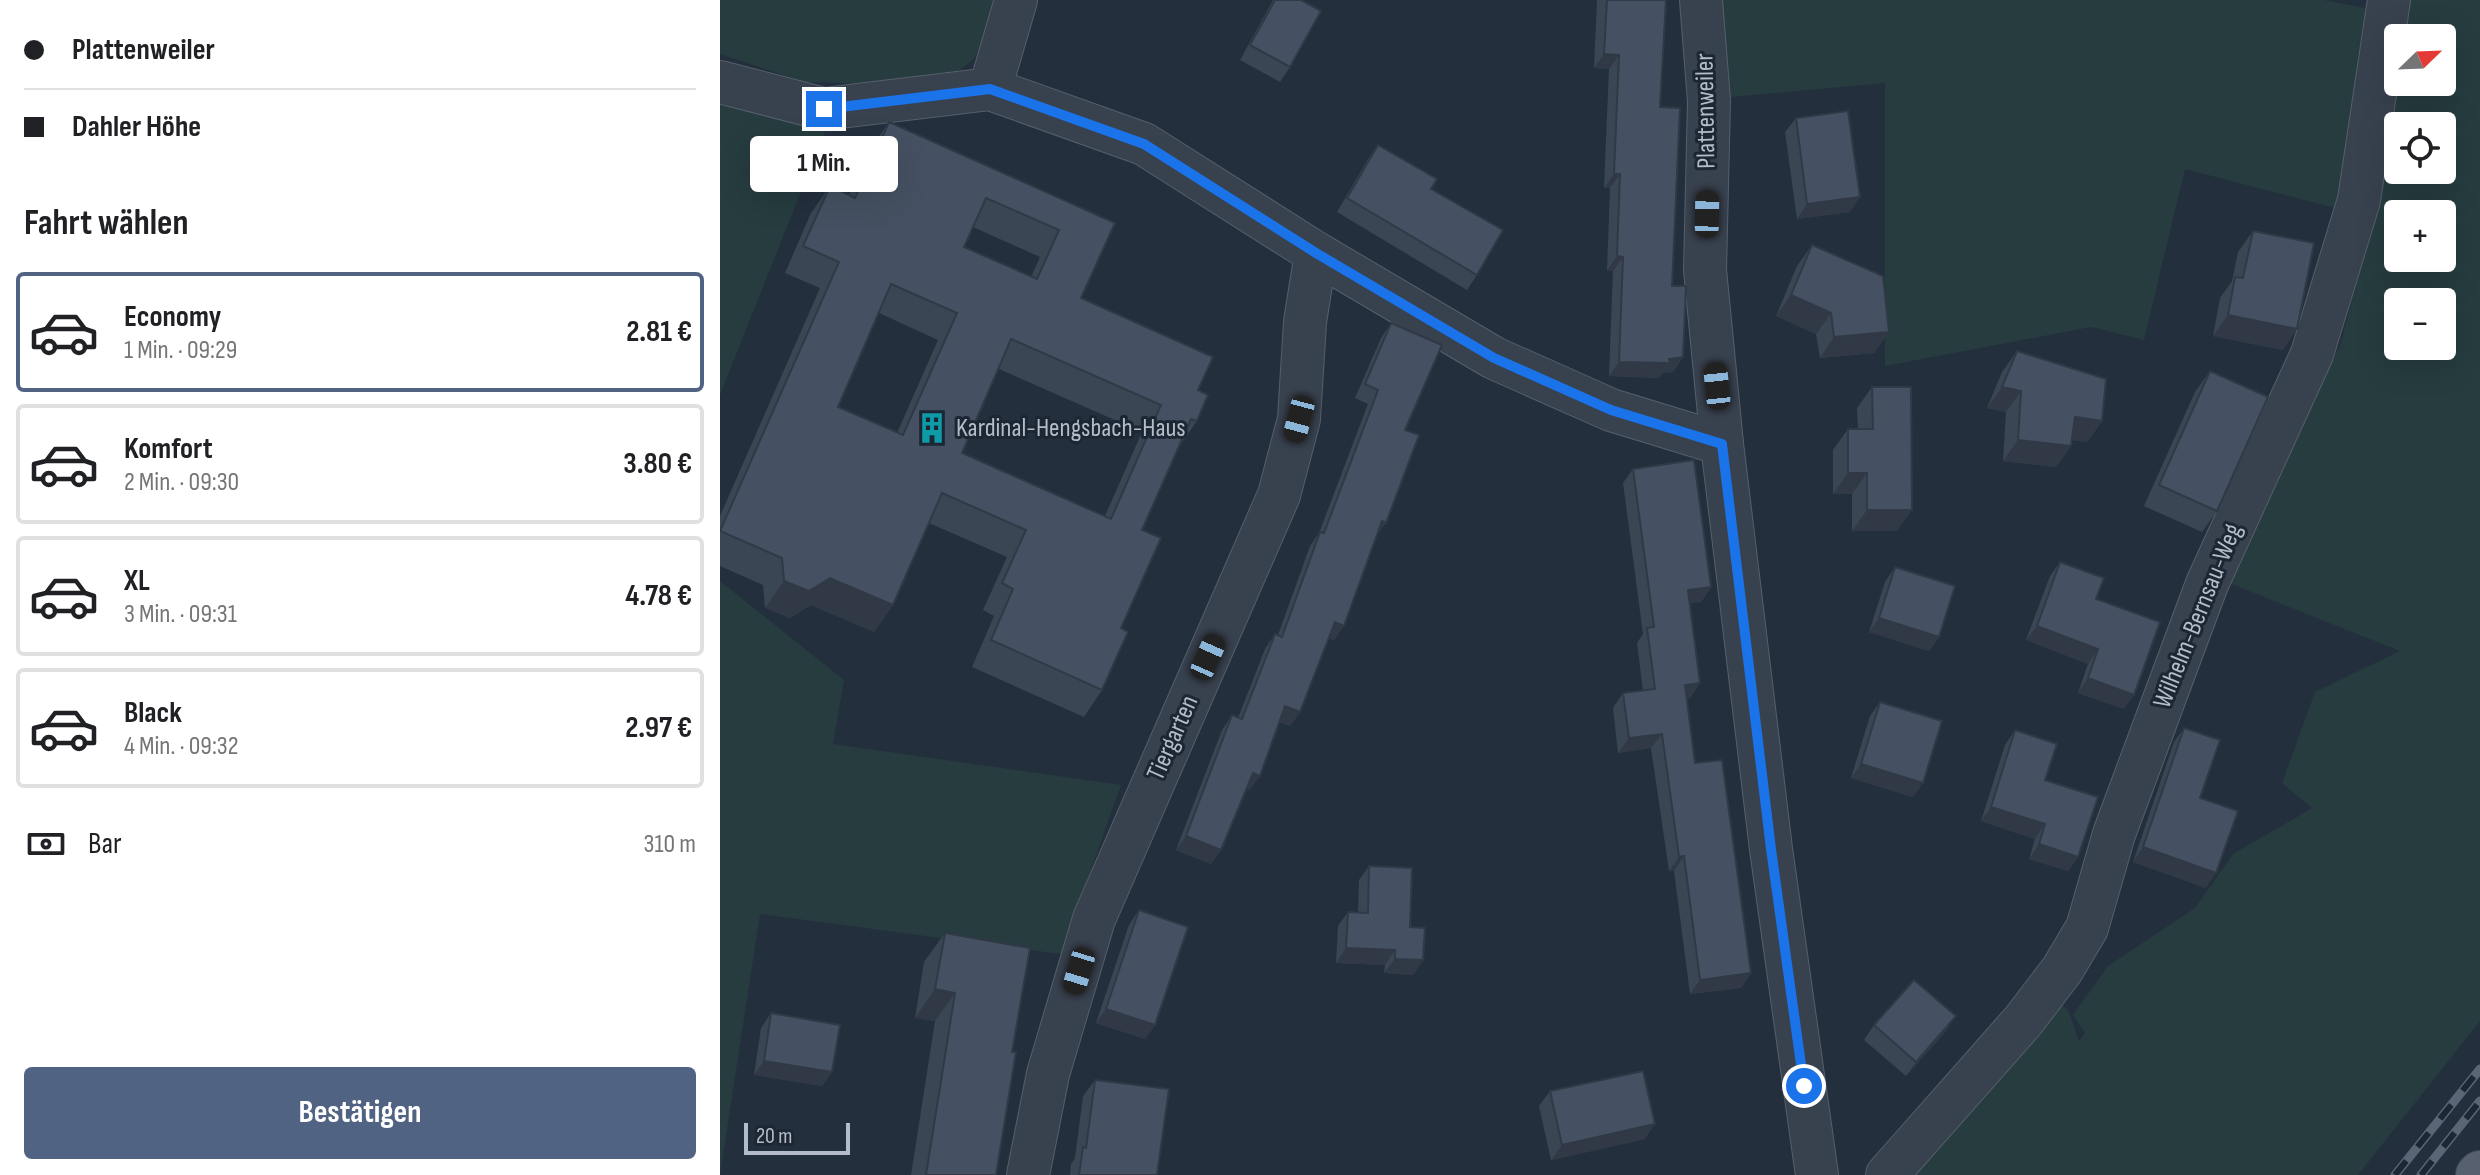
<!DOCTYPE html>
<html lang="de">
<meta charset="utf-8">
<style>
body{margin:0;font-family:"Sofia Sans Condensed",sans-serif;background:#f2f2f2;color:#202124;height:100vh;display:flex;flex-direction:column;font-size:30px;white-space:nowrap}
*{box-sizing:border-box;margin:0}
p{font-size:26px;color:#757577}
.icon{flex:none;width:44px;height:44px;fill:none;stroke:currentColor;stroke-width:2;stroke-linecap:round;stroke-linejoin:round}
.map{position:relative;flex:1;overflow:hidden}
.drawer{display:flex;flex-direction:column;background:#fff;width:720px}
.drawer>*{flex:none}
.top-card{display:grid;align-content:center;height:176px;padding:0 24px;background:#fff}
.needle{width:52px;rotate:67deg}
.controls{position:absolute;left:1664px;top:24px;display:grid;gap:16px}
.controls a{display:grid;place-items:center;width:72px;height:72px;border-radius:8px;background:#fff;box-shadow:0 8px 32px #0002;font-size:40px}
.scale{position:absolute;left:24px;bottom:20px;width:106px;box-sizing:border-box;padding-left:8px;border:4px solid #b4bcc9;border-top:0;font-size:22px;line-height:28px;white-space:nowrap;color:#b4bcc9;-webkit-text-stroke:6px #1d2633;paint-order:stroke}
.end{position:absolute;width:36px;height:36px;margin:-18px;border:10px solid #1a73e8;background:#fff;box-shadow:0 0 0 4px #fff}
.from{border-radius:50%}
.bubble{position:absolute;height:56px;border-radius:8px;background:#fff;box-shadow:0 8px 32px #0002;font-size:26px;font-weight:700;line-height:56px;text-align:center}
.car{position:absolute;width:24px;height:48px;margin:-24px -12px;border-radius:10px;box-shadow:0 0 6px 2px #0007;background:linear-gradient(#222 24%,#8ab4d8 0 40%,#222 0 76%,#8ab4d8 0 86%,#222 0)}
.top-card b{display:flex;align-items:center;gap:28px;height:76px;font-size:30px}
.top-card b+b{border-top:2px solid #e0e0e0}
.top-card i{width:20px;height:20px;background:#202124}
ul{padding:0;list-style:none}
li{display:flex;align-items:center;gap:24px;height:120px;margin:0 16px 12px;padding:0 8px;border:4px solid #e0e0e0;border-radius:8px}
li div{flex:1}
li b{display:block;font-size:30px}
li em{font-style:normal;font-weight:700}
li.selected{border-color:#506383}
li>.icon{width:72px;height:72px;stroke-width:1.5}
h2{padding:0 24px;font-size:36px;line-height:96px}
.pay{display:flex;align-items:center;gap:20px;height:88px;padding:0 24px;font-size:30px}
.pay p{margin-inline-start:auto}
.cta{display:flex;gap:16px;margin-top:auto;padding:16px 24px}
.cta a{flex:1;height:92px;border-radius:8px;background:#506383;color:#fff;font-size:32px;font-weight:700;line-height:92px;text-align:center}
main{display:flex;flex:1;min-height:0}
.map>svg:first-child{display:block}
.green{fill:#263c3f;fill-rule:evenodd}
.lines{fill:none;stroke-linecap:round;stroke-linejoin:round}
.street-casing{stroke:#565f6c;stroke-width:44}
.primary-casing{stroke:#414a57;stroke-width:46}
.street{stroke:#38414e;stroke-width:42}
.primary{stroke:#56606e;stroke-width:44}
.rail-casing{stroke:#5a6575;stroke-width:9}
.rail{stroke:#1d2633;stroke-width:6;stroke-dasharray:18;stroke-linecap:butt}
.wall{fill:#3b4654;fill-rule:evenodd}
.shaded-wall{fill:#303945}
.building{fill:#455162;stroke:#303945;stroke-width:2;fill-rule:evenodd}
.route{stroke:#1a73e8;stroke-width:10}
.labels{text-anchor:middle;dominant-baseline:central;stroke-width:6;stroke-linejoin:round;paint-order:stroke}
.street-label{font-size:26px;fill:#b4bcc9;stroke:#1d2633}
.poi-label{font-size:26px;fill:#b4bcc9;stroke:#1d2633;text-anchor:start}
</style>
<main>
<section class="drawer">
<div class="top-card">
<b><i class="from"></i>Plattenweiler</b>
<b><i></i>Dahler Höhe</b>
</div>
<h2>Fahrt wählen</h2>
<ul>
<li class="selected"><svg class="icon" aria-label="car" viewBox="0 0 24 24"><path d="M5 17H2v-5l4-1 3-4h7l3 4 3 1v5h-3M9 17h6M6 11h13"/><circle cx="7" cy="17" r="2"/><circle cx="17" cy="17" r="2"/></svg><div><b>Economy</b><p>1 Min. · 09:29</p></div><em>2.81 €</em></li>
<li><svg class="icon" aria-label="car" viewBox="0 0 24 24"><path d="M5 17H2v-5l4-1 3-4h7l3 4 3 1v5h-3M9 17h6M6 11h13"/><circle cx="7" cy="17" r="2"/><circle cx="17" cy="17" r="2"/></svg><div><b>Komfort</b><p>2 Min. · 09:30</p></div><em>3.80 €</em></li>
<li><svg class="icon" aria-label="car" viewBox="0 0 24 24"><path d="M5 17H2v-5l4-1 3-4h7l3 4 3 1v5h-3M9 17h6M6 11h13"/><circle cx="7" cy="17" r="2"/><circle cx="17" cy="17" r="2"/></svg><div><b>XL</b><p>3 Min. · 09:31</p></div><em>4.78 €</em></li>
<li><svg class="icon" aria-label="car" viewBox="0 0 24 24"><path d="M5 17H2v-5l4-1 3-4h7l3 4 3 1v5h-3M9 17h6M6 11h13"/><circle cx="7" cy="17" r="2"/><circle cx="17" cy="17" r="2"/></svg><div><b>Black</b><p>4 Min. · 09:32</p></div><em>2.97 €</em></li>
</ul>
<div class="pay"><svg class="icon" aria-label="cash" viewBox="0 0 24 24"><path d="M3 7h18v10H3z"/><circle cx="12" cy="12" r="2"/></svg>Bar<p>310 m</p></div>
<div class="cta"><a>Bestätigen</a></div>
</section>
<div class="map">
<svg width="1760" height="1175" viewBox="0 0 1760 1175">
<rect width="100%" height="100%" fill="#242f3e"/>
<g class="green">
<path d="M0 0H287L253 60 236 73 159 84 84 82 0 54Z"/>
<path d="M995 0H1604L1655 10 1619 209 1465 169 1424 340 1371 327 1165 366V83L1001 98Z"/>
<path d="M1682 0H1760V1021L1638 1175H1193L1336 1000 1348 1010 1359 1041 1365 1033 1353 1015 1388 966 1475 908 1513 854 1592 808 1562 783 1595 692 1680 651 1509 583 1621 343 1656 201ZM1678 38H1722V82H1678ZM1678 126H1722V170H1678ZM1678 214H1722V258H1678ZM1678 302H1722V346H1678Z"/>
<path d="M0 92 106 129 0 395Z"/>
<path d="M0 581 124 680 113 744 401 785 341 954 40 914 0 1175Z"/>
</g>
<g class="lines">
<defs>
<g id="street">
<path d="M981 0 989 101 985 270 1002 444 1051 849 1097 1175"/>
<path d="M0 82 104 109 270 89 424 144 596 253 774 358 891 410 1002 444"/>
<path d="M270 89 296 0"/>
<path d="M308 1175 328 1074 374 919 559 495 579 419 585 322 596 253"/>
<path d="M1167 1175 1303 1021 1342 970 1367 928 1394 834 1487 584 1592 354 1639 200 1669 0"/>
</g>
<path id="primary" d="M1758 1175 1760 1173"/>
</defs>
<use href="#street" class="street-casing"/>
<use href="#primary" class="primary-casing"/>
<use href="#street" class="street"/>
<use href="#primary" class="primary"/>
<defs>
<g id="rail">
<path d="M1675 1175 1760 1069"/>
<path d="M1701 1175 1760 1101"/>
</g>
</defs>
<use href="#rail" class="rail-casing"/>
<use href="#rail" class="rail"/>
</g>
<g class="wall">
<path d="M553 0H581L570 67 560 82 520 60Z"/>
<path d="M877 0H946L940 107 952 286 963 357 953 372 943 373 939 378 889 376 893 271H887L890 188H884L889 69 874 68Z"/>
<path d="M1076 118 1130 212 1077 219 1065 132Z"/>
<path d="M169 122 395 223 361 298 478 390 477 421 458 448 422 530 401 628 382 690 364 717 252 667 274 616 263 610 287 557 209 523 173 605 154 632 91 605 70 618 45 608 43 585 0 566V516L100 288 65 273 91 213 110 186 129 195 150 149ZM253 227 320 257 311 277 244 247ZM159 313 218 340 177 433 118 407ZM279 369 422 432 385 516 242 453Z"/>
<path d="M658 145 757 275 747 290 617 212 648 159Z"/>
<path d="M1533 231 1563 350 1493 336 1500 298 1512 281 1518 252Z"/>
<path d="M1092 245 1169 332 1154 353 1100 358 1096 334 1056 316 1077 266Z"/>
<path d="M671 323 685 430 657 536 624 626 614 640 608 638 580 712 570 726 559 722 530 790 526 789 501 850 491 864 456 850 502 730 512 715 518 718 545 649 555 634 558 635 590 546 599 533 648 404 635 398 661 338Z"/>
<path d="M1297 351 1382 421 1367 442 1352 440 1351 446 1336 467 1283 461 1286 412 1267 408 1282 372Z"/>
<path d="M1490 371 1497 511 1482 532 1424 506 1475 392Z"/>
<path d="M1152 387 1177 531H1132V494H1113V450L1128 429H1138L1137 408Z"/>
<path d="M913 469 991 587 981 602 970 603 980 683 970 698H967L975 763 1031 973 1021 988 970 994 954 871H949L931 748 898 753 893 708 903 693 923 691 917 643 923 634 903 483Z"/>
<path d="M1340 562 1376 599 1404 709 1358 693 1368 664 1306 640 1330 576Z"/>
<path d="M1175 567 1219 637 1209 651 1149 632 1165 582Z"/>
<path d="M1160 702 1193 797 1131 778 1150 716Z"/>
<path d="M1464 728 1480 798 1486 888 1413 862 1454 742Z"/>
<path d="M1295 730 1325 780 1358 857 1348 871 1309 859 1315 839 1261 821 1285 745Z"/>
<path d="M649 866 690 927 703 960 693 975 664 973 665 965 616 963 618 926 628 912H638L639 880Z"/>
<path d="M419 910 435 1025 425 1039 376 1023 409 925Z"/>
<path d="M225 933 292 1052 276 1175H191L215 1021 195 1018 204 962Z"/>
<path d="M51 1013 112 1072 102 1086 34 1075 41 1028Z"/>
<path d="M1154 1025 1226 1031 1186 1076 1144 1040Z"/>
<path d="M375 1080 437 1175H350L351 1164 355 1158 363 1096Z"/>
<path d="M830 1091 925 1139 831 1160 819 1106Z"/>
</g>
<g class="shaded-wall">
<path d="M884 54 899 55 889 69 874 68Z"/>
<path d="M894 174H900L890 188H884Z"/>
<path d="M1140 197 1130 212 1077 219 1087 204Z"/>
<path d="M897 256 903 257 893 271H887Z"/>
<path d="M1071 295 1111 313 1096 334 1056 316Z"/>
<path d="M1508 315 1577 329 1563 350 1493 336Z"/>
<path d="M1169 332 1154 353 1100 358 1114 337Z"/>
<path d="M963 357 953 372 943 373 939 378 889 376 899 362Z"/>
<path d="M1282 387 1301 391 1286 412 1267 408Z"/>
<path d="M1355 417 1382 421 1367 442 1340 438Z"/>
<path d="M1298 440 1351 446 1336 467 1283 461Z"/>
<path d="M1128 473H1147L1132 494H1113Z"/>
<path d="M1147 510H1192L1177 531H1132Z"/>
<path d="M662 521 666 523 656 537Z"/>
<path d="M110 578 173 605 154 632 91 605 70 618 45 608 64 581Z"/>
<path d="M991 587 981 602 958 605 968 590Z"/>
<path d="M1159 618 1219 637 1209 651 1149 632Z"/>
<path d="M615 622 624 626 614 640 604 637Z"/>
<path d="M1317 626 1378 649 1368 664 1306 640Z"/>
<path d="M1368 678 1414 695 1404 709 1358 693Z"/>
<path d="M980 683 970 698 955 700 965 685Z"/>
<path d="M565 706 580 712 570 726 555 720Z"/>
<path d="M942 734 931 748 898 753 909 738Z"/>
<path d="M1141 764 1203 783 1193 797 1131 778Z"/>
<path d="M533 773 540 776 530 790 522 787Z"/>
<path d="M1271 807 1325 824 1315 839 1261 821Z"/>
<path d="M466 836 501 850 491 864 456 850Z"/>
<path d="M1319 844 1358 857 1348 871 1309 859Z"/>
<path d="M1423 847 1496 873 1486 888 1413 862Z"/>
<path d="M964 856 954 871H949L959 857Z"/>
<path d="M626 948 675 950 665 965 616 963Z"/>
<path d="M675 959 703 960 693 975 664 973Z"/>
<path d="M1031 973 1021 988 970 994 980 980Z"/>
<path d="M215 989 235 993 215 1021 195 1018Z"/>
<path d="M386 1009 435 1025 425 1039 376 1023Z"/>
<path d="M1236 1016 1226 1031 1186 1076 1196 1062Z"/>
<path d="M44 1061 112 1072 102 1086 34 1075Z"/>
<path d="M935 1124 925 1139 831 1160 842 1145Z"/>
</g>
<g class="building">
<path d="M555 0H581L601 11 570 67 530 45Z"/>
<path d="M887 0H946L940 107 960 108 952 286H966L963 357 949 359 950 363 899 362 903 257 897 256 900 174H894L899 55 884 54Z"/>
<path d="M1128 111 1140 197 1087 204 1076 118Z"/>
<path d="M169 122 395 223 361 298 493 357 478 390 488 395 477 421 471 419 422 530 441 538 401 628 408 632 382 690 271 640 293 589 282 583 306 530 222 493 173 605 110 578 89 591 64 581 62 558 0 531 119 262 83 246 110 186 135 198ZM266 198 339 230 317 279 244 247ZM171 284 237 313 183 435 118 407ZM291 339 441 405 391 519 242 453Z"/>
<path d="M658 145 717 179 711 189 783 230 757 275 627 198Z"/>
<path d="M1533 231 1594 243 1577 329 1508 315 1515 277 1523 278Z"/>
<path d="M1092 245 1163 276 1169 332 1114 337 1111 313 1071 295Z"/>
<path d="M671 323 722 345 685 430 699 435 666 523 662 521 624 626 615 622 580 712 565 706 540 776 533 773 501 850 466 836 512 715 522 719 555 634 562 637 600 532 604 533 658 390 645 384Z"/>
<path d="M1297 351 1386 379 1382 421 1355 417 1351 446 1298 440 1301 391 1282 387Z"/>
<path d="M1490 371 1548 397 1497 511 1439 485Z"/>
<path d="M1152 387H1191L1192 510H1147V473H1128V429H1153Z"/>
<path d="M974 460 991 587 968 590 980 683 965 685 975 763 1002 760 1031 973 980 980 964 856 959 857 942 734 909 738 903 693 935 689 927 628 934 627 913 469Z"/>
<path d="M1340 562 1384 578 1376 599 1440 622 1414 695 1368 678 1378 649 1317 626Z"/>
<path d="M1175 567 1235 586 1219 637 1159 618Z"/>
<path d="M1160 702 1222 721 1203 783 1141 764Z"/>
<path d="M1464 728 1500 740 1480 798 1518 811 1496 873 1423 847Z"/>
<path d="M1295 730 1337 744 1325 780 1378 797 1358 857 1319 844 1325 824 1271 807Z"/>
<path d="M649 866 692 868 690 927 705 928 703 960 675 959V950L626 948 628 912 648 913Z"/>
<path d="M419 910 468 927 435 1025 386 1009Z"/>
<path d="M225 933 310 948 292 1052H296L276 1175H206L235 993 215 989Z"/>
<path d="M1194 980 1236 1016 1196 1062 1154 1025Z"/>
<path d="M51 1013 120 1025 112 1072 44 1061Z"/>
<path d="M923 1071 935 1124 842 1145 830 1091Z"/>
<path d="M375 1080 449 1089 437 1175H359L363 1147 366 1148Z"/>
</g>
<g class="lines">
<path class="route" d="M104 109 270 89 424 144 596 253 774 358 891 410 1002 444 1051 849 1084 1086"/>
</g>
<defs>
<symbol id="building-bare" viewBox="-9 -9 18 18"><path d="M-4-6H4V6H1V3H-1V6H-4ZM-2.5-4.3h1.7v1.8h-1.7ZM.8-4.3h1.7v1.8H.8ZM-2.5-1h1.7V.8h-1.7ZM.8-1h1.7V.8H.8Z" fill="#0f9aa8" stroke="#1d2633" stroke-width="2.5" paint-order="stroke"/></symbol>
</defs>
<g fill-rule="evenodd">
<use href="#building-bare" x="190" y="406" width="44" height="44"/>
</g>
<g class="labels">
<g class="street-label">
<text transform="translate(986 111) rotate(-91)">Plattenweiler</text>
<text transform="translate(1478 616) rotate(-68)">Wilhelm-Bernsau-Weg</text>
<text transform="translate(453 738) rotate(-66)">Tiergarten</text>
</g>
<g class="poi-label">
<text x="236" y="428">Kardinal-Hengsbach-Haus</text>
</g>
</g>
</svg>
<div class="controls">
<a><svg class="needle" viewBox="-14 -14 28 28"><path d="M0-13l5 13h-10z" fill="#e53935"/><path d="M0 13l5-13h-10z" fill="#757577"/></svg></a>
<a><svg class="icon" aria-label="locate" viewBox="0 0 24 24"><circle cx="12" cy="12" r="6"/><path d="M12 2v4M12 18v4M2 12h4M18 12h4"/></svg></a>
<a>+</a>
<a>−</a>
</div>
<div class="scale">20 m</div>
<i class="end from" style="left:1084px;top:1086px"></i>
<i class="end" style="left:104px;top:109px"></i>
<div class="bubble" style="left:30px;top:136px;width:148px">1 Min.</div>
<i class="car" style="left:987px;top:214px;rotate:1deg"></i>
<i class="car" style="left:997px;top:386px;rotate:354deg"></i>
<i class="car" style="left:579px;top:419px;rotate:195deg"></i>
<i class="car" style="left:488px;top:657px;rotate:24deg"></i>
<i class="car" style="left:359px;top:971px;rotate:197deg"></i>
</div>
</main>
